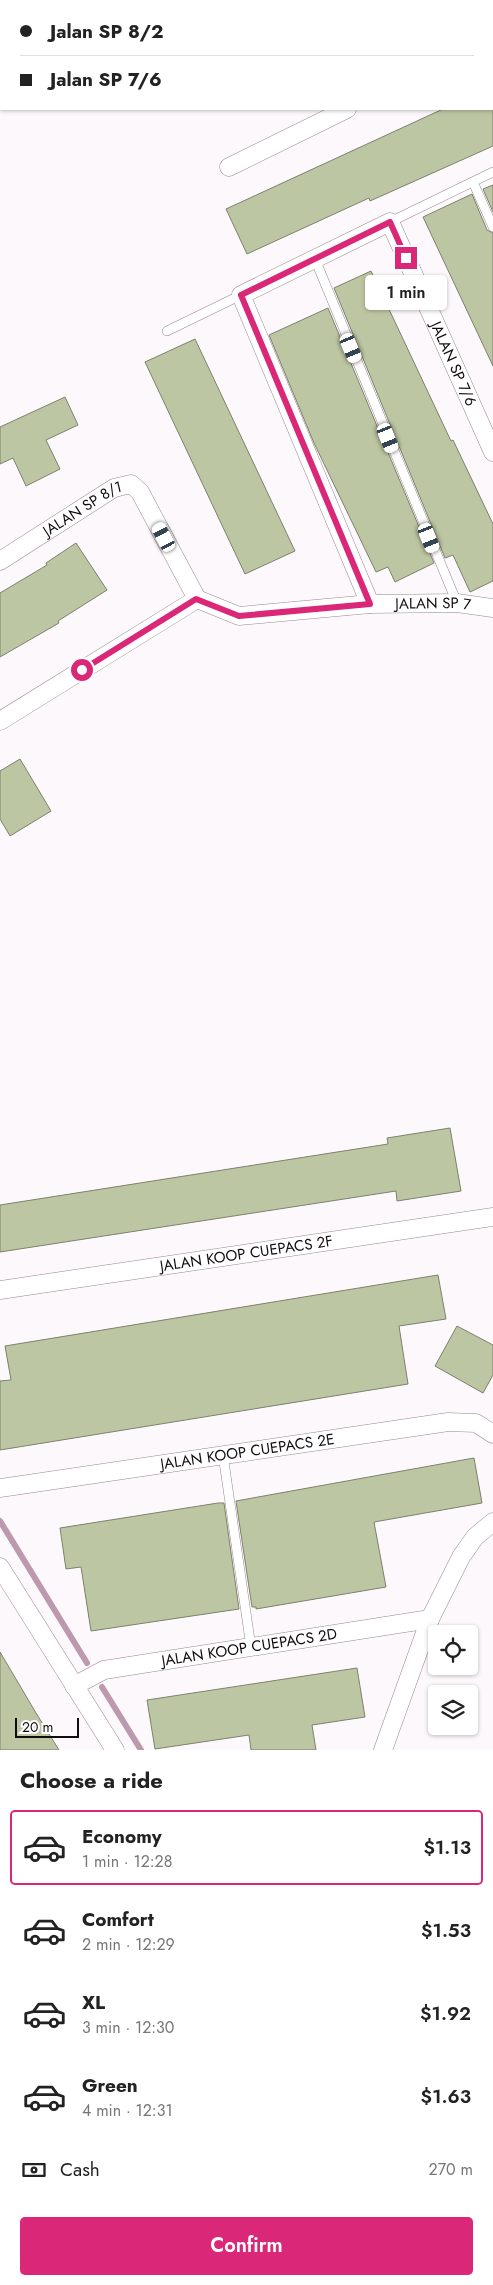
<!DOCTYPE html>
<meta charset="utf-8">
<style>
body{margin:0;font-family:Jost,sans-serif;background:#f6f6f6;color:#222;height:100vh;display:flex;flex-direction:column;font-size:19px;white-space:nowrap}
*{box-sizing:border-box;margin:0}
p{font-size:16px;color:#767676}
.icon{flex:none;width:28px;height:28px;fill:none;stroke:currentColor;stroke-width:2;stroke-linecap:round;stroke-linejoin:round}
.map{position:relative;height:1750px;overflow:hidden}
.drawer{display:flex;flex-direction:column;background:#fff;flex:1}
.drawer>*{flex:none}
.guide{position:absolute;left:0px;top:0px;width:494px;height:110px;box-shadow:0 1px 4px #0004;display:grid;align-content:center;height:110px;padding:0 20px;background:#fff}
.fabs{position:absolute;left:428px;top:1625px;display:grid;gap:10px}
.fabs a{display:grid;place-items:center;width:50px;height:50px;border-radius:5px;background:#fff;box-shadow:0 1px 4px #0004;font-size:25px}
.scale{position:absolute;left:15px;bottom:12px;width:64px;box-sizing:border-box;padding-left:5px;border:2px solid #120b0f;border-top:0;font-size:14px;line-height:18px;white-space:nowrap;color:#120b0f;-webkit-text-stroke:4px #fff;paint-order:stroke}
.end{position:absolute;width:22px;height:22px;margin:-11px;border:6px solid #db2777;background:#fff;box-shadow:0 0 0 2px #fff}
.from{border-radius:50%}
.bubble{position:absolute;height:35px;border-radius:5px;background:#fff;box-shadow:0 1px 4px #0004;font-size:16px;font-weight:600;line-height:35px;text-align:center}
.car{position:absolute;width:15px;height:30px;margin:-15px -8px;border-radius:6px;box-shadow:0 0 4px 1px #0007;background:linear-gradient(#fff 24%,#345 0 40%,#fff 0 76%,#345 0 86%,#fff 0)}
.guide b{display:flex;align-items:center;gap:18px;height:48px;font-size:19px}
.guide b+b{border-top:1px solid #e0e0e0}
.guide i{width:12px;height:12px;background:#222}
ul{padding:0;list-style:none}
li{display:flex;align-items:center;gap:15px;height:75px;margin:0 10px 8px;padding:0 10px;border:2px solid transparent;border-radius:5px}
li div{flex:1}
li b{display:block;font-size:19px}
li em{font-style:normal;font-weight:600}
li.selected{border-color:#db2777}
li>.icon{width:45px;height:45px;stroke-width:1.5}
h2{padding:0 20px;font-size:22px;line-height:60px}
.pay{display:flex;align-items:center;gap:12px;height:55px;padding:0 20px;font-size:19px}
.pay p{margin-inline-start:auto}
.button{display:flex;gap:10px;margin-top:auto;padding:10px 20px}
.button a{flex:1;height:58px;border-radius:5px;background:#db2777;color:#fff;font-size:20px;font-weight:600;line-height:58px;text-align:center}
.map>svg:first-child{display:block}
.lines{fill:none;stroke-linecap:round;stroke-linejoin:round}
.stream{stroke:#bc99ad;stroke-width:6}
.building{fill:#bdc6a3;stroke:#7c816d}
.service-casing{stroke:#9a8692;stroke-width:10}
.minor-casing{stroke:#9a8692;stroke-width:19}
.service{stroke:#fff;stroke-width:9}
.minor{stroke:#fff;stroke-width:18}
.route{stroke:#db2777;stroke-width:6}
.labels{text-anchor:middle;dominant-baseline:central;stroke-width:4;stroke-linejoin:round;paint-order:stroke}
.street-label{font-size:15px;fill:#120b0f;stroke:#fff}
</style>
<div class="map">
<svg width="493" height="1750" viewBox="0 0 493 1750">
<rect width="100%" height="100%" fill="#fdf8fb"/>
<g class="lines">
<g class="stream">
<path d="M0 1521 87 1663"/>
<path d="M102 1687 141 1750"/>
</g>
</g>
<g class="building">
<path d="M443 109H493V146L370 201 369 198 247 254 226 209Z"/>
<path d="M493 185V212L483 189Z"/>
<path d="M472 194 487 230 493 233V366L423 217Z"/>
<path d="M371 271 451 441 453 440 493 524V581L470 592 453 555 445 558 334 288Z"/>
<path d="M328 308 434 563 395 582 388 567 376 572 314 443 269 335Z"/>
<path d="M195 339 295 551 245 574 145 362Z"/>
<path d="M65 397 78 425 46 440 60 469 26 486 13 458 0 464V427Z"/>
<path d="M76 543 107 590 58 621 59 623 0 657V593L47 565 46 563Z"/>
<path d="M20 759 51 811 10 836 0 819V771Z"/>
<path d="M450 1128 461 1191 397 1201 396 1191 0 1252V1205L388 1144 387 1138Z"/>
<path d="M438 1275 446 1319 399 1326 408 1384 0 1450V1381L11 1380 5 1346Z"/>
<path d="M457 1326 493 1345V1375L483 1393 435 1366Z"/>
<path d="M474 1458 482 1503 374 1522 386 1587 256 1609V1607H252L236 1501Z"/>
<path d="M218 1503H224L239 1609 91 1631 81 1567 66 1569 60 1528Z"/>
<path d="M0 1652 36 1713 59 1750H0Z"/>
<path d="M357 1668 365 1717 312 1725 316 1750H251L249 1735 155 1749 147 1700Z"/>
</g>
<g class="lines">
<defs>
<g id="service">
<path d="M168 0V1"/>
<path d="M473 182 493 227"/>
<path d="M390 222 493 172"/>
<path d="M315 259 457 603"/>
<path d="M167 331 241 295"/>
<path d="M223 1455 251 1647"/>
</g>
<g id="minor">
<path d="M396 1 402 0"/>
<path d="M492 38H493"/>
<path d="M229 167 347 109"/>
<path id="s1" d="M0 561 114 488 131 484 140 492 197 599"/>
<path id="s2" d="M197 599 239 616 370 604 457 603 493 608"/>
<path id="s3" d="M370 604 241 295 390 222 493 452"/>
<path d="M0 721 197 599"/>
<path id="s4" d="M0 1290 493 1217"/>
<path id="s5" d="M0 1488 448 1422 476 1423 493 1434"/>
<path d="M0 1567 115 1750"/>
<path id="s6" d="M74 1686 104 1670 430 1619"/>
<path d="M383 1750 430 1619 461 1557 475 1537 493 1522"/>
</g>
</defs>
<use href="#service" class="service-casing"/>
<use href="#minor" class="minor-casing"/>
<use href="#service" class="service"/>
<use href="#minor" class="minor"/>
</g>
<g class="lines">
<path class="route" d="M82 670 196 599 239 616 370 604 241 295 390 222 406 258"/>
</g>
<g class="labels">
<g class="street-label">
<text stroke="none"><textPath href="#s3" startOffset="656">JALAN SP 7/6</textPath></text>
<text stroke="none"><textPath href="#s1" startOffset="98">JALAN SP 8/1</textPath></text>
<text stroke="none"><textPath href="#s2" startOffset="240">JALAN SP 7</textPath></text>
<text stroke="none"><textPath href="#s4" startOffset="249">JALAN KOOP CUEPACS 2F</textPath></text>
<text stroke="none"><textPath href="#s5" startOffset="250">JALAN KOOP CUEPACS 2E</textPath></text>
<text stroke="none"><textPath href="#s6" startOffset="181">JALAN KOOP CUEPACS 2D</textPath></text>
</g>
</g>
</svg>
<div class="fabs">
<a><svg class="icon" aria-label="locate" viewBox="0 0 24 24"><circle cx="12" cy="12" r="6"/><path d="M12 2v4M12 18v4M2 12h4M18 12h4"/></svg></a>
<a><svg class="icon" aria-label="layers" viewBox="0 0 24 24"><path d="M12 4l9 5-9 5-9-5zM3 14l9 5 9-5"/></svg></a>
</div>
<div class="scale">20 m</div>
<i class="end from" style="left:82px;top:670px"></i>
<i class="end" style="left:406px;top:258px"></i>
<div class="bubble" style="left:365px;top:275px;width:82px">1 min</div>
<i class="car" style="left:351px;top:348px;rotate:157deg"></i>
<i class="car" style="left:388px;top:438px;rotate:158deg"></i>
<i class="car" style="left:164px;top:537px;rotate:332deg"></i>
<i class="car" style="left:429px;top:538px;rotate:158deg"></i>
<div class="guide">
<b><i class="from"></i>Jalan SP 8/2</b>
<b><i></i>Jalan SP 7/6</b>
</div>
</div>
<section class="drawer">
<h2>Choose a ride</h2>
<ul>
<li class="selected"><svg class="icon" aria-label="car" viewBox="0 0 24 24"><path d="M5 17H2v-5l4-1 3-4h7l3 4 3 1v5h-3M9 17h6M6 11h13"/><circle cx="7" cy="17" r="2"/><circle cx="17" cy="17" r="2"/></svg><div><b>Economy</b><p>1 min · 12:28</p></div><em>$1.13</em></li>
<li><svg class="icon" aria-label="car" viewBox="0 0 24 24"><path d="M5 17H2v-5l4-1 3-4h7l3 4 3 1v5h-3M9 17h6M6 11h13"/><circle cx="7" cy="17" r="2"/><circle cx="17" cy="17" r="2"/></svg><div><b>Comfort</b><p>2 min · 12:29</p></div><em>$1.53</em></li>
<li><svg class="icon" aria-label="car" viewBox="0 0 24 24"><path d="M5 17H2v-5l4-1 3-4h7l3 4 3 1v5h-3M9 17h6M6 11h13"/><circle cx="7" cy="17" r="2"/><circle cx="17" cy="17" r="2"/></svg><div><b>XL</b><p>3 min · 12:30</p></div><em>$1.92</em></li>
<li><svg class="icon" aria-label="car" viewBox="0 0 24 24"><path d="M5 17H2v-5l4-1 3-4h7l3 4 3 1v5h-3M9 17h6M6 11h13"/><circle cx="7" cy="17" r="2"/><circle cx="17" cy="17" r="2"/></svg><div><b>Green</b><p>4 min · 12:31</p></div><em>$1.63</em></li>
</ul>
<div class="pay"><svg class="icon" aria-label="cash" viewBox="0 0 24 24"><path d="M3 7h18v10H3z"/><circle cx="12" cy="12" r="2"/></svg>Cash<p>270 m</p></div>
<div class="button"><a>Confirm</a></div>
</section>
